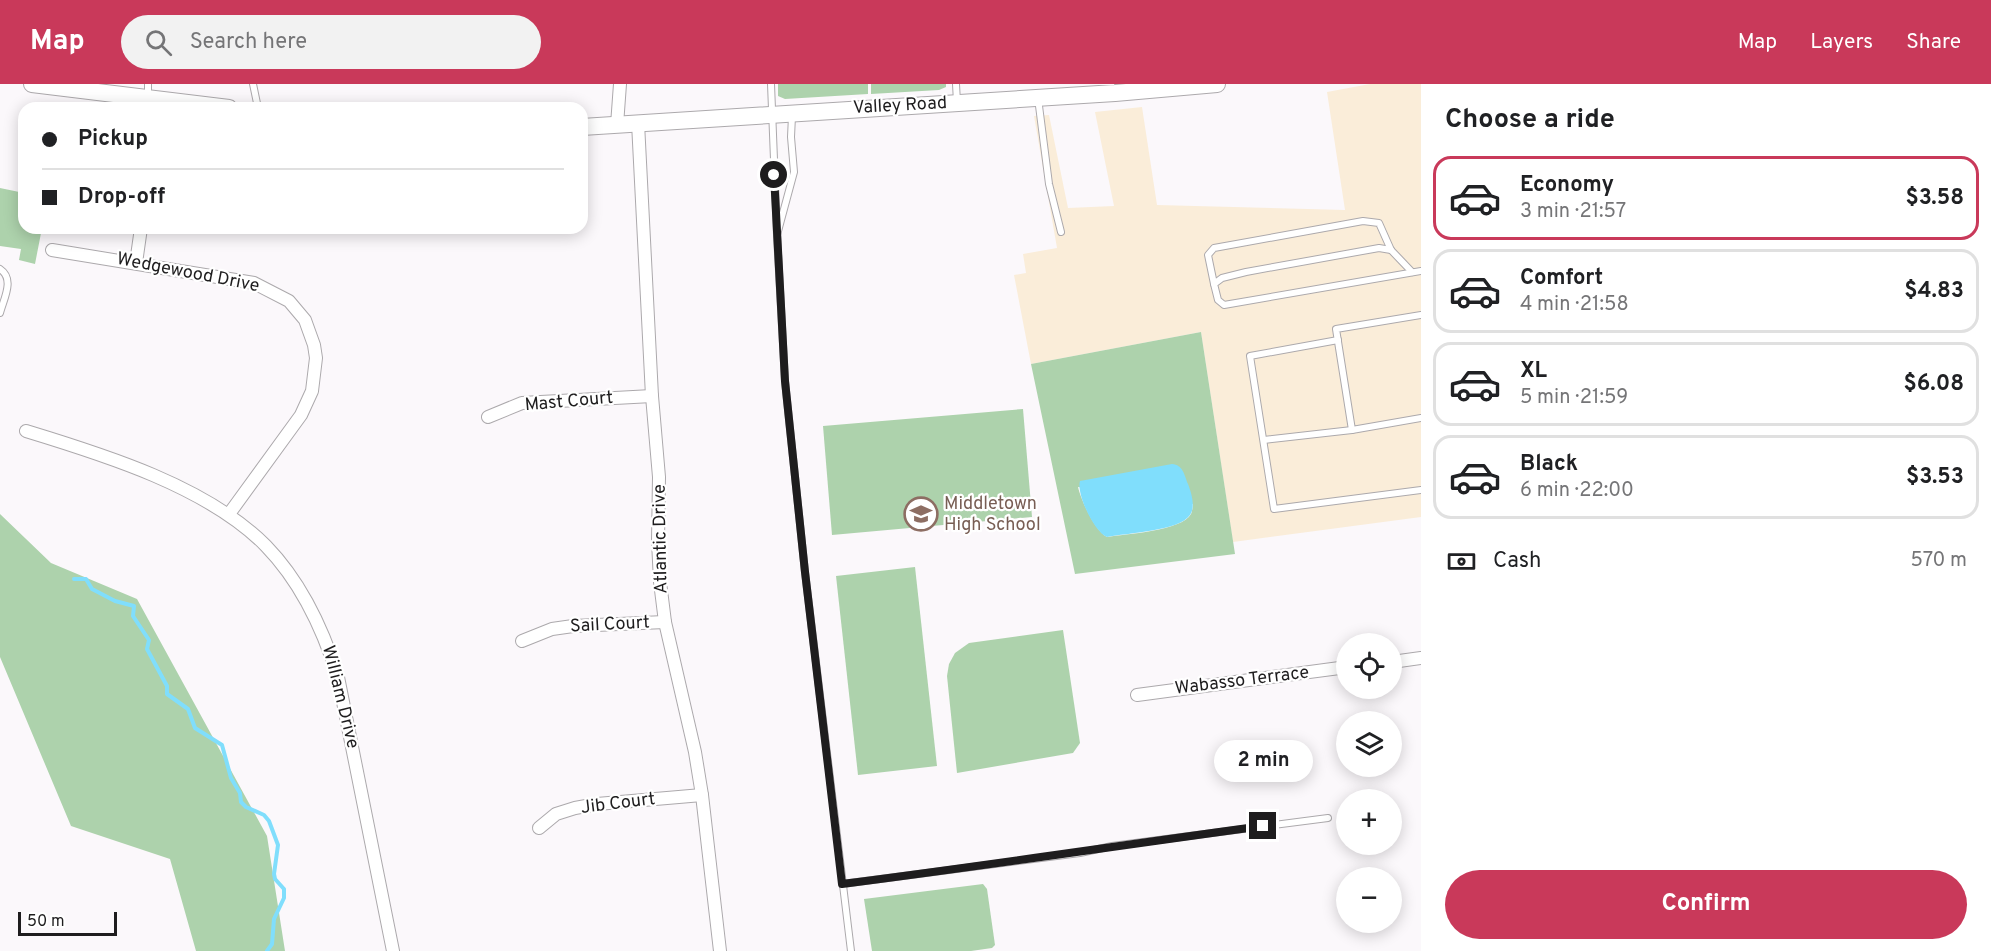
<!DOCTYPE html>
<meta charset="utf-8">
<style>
body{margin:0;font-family:Overpass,sans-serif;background:#f2f2f2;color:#202124;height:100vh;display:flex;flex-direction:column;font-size:22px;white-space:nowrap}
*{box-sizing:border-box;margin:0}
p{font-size:20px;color:#757577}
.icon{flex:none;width:33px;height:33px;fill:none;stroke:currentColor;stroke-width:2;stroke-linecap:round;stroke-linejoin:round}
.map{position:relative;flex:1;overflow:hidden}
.side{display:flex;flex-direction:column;background:#fff;width:570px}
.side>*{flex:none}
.guide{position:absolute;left:18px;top:18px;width:570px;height:132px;border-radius:18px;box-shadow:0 3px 15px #0003;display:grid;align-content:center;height:132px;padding:0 24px;background:#fff}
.tools{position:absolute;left:1336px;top:549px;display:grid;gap:12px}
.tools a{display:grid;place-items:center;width:66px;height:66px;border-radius:50%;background:#fff;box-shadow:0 3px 15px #0003;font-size:30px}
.scale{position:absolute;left:18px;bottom:15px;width:99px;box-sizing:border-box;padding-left:6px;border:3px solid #1e1d1e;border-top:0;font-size:16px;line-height:21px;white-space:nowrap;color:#1e1d1e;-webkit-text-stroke:4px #fff;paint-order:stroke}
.end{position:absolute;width:27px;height:27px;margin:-14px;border:8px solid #1e1d1e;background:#fff;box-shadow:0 0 0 3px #fff}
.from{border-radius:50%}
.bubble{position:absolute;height:42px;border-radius:21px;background:#fff;box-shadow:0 3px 15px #0003;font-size:20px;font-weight:700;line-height:42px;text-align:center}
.guide b{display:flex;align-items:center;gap:21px;height:57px;font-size:22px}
.guide b+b{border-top:2px solid #e0e0e0}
.guide i{width:15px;height:15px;background:#202124}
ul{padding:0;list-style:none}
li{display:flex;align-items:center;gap:18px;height:84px;margin:0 12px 9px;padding:0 12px;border:3px solid #e0e0e0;border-radius:18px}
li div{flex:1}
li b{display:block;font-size:22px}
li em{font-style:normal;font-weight:700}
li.active{border-color:#c9395a}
li>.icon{width:54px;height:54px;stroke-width:1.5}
h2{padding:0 24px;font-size:27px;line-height:72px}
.pay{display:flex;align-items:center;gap:15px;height:66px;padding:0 24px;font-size:22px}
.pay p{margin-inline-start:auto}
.action{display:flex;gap:12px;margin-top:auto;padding:12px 24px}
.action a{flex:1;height:69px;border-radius:36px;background:#c9395a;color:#fff;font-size:24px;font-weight:700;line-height:69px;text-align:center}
header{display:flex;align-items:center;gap:36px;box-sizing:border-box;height:84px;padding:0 30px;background:#c9395a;color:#fff}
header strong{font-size:28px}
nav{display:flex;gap:33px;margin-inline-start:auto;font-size:21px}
.search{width:420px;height:54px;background:#f2f2f2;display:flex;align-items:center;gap:15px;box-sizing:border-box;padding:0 21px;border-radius:33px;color:#757577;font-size:22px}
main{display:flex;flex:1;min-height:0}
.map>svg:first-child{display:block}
.commercial{fill:#faedd9}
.green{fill:#add2ac;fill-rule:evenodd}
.water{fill:#80defc}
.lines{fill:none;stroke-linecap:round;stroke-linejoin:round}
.stream{stroke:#80defc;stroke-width:4}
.service-casing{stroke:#aca9ac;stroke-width:8}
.minor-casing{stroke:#aca9ac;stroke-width:14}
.secondary-casing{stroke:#aca9ac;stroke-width:18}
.service{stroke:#fff;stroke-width:6}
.minor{stroke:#fff;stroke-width:12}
.secondary{stroke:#fff;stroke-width:16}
.route{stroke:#1e1d1e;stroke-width:8}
.labels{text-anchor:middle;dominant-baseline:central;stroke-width:4.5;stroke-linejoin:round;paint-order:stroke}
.street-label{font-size:18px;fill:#1e1d1e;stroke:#fff}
.education-label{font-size:18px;fill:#785e54;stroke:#fff;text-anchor:start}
</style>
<header>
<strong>Map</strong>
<div class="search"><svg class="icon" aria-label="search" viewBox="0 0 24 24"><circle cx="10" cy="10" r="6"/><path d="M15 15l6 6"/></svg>Search here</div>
<nav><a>Map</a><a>Layers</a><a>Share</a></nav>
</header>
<main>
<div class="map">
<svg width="1421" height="867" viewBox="0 0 1421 867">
<rect width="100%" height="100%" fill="#fbf8fb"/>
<path class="commercial" d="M1370 0H1421V433L1233 458 1201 248 1031 280 1014 191 1026 189 1023 170 1057 164 1034 32 1049 31 1068 124 1114 122 1095 28 1142 23 1157 121 1345 126 1327 8Z"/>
<g class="green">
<path d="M778 0H868V10L785 15 778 12Z"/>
<path d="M871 0H946V3L939 6 871 10Z"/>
<path d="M0 104 24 109V144H42L35 180 19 176 21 165 0 162Z"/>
<path d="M1201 248 1235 470 1075 490 1031 280ZM1078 403 1193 420C1193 422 1192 428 1191 430 1182 447 1125 450 1107 453 1095 447 1081 416 1078 403Z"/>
<path d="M1023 325 1032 433 832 451 823 342Z"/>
<path d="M0 430 51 479 137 515 267 752 285 867H196L170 775 71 742 0 573Z"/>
<path d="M915 483 937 682 858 691 836 492Z"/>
<path d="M1063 546 1080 659 1073 669 957 689 947 592 949 580 955 569 969 559Z"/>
<path d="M983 800 987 805 995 861 992 864 971 867H872L864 815Z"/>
</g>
<path class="water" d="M1172 380C1183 381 1184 390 1188 400 1191 408 1196 422 1190 431 1179 447 1127 449 1107 453 1094 448 1076 409 1080 397Z"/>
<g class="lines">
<path class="stream" d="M74 495H86L92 505 115 517 134 522 133 532 149 556 147 565 167 602V610L188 625 195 644 222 661 231 694 240 709 241 718 246 723 264 731 269 737 278 761 274 790 275 795 284 805V814L274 835 272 860 267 867"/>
<defs>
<g id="service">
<path d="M253 0 258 24"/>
<path d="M771 0 777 151 794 88 791 53 792 32"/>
<path d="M956 0 957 18"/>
<path d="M148 14V0"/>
<path d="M1038 14 1049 100 1061 148"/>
<path d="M777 151 785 297 805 488 851 867"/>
<path d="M1391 166 1379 164 1246 188 1222 194 1214 200 1218 216 1224 221 1421 187"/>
<path d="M0 185C15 195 4 214 0 229"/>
<path d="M1214 200 1208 171 1214 164 1363 137 1379 139 1391 166 1412 188"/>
<path d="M1421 231 1336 245 1352 346 1421 334"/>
<path d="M1338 256 1250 272 1274 425 1421 406"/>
<path d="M1264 356 1352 346"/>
<path d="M842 800 1080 769 1112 762 1328 734"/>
</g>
<g id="minor">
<path d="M638 39 652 312 659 393 658 457 660 498 665 538 695 668 702 711 720 867"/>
<path d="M617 41 620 0"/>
<path d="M52 166 254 199 289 217 305 236 314 261 316 274 312 307 301 331 229 430"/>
<path d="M136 179 141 144"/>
<path d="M488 333 522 319 652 312"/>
<path d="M26 347C105 371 208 403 266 462 302 499 323 545 338 593L393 867"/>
<path d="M522 557 552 545 573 542 665 538"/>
<path d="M1392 578 1421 574"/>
<path d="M1137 611 1347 583"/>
<path d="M539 744 556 730 575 724 597 720 702 711"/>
</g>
<g id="secondary">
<path d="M32 0 229 24"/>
<path d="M582 43 1115 9 1217 0"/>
</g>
</defs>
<use href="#service" class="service-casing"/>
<use href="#minor" class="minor-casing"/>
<use href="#secondary" class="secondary-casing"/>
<use href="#service" class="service"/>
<use href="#minor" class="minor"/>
<use href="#secondary" class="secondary"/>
</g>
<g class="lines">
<path class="route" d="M774 91 785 297 805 488 842 800C983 782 1123 761 1263 742"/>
</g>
<defs>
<symbol id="school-ring" viewBox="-11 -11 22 22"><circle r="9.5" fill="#fff" stroke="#8d6e63" stroke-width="1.5"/><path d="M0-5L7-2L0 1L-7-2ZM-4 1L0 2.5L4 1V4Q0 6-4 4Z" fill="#8d6e63"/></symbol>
</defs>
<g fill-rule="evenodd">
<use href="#school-ring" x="902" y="411" width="38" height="38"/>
</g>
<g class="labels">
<g class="street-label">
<text transform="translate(900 22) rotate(-3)">Valley Road</text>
<text transform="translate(188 189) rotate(11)">Wedgewood Drive</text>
<text transform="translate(569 318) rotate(-5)">Mast Court</text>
<text transform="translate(661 455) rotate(-91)">Atlantic Drive</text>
<text transform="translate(610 541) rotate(-3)">Sail Court</text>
<text transform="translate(1242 597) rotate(-7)">Wabasso Terrace</text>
<text transform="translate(340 613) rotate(76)">William Drive</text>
<text transform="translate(618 720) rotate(-7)">Jib Court</text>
</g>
<g class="education-label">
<text x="944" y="420">Middletown<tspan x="944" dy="21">High School</tspan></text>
</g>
</g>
</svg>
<div class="tools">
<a><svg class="icon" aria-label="locate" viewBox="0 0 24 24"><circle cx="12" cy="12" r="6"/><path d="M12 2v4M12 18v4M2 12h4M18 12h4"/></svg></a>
<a><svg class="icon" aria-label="layers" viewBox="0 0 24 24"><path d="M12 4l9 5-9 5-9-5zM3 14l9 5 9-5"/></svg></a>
<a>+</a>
<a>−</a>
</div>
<div class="scale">50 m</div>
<i class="end from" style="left:774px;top:91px"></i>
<i class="end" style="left:1263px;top:742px"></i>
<div class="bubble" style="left:1214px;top:656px;width:99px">2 min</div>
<div class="guide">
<b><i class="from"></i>Pickup</b>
<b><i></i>Drop-off</b>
</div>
</div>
<section class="side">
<h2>Choose a ride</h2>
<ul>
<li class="active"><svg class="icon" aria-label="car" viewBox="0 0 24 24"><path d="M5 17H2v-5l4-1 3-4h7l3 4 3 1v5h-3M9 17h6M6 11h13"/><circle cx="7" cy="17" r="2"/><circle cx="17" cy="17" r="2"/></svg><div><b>Economy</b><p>3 min · 21:57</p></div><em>$3.58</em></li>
<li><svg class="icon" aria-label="car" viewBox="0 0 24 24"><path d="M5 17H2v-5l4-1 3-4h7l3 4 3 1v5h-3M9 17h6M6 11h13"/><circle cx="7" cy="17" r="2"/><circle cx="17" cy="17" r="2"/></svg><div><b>Comfort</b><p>4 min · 21:58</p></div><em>$4.83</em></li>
<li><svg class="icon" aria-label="car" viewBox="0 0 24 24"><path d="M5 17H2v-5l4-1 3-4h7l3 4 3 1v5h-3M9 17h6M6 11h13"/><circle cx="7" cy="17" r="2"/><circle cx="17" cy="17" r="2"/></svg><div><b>XL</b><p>5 min · 21:59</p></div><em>$6.08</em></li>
<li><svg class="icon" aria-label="car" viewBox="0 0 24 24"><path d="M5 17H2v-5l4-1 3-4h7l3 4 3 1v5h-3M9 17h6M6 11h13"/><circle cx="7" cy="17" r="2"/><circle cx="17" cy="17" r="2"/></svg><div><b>Black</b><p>6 min · 22:00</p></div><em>$3.53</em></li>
</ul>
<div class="pay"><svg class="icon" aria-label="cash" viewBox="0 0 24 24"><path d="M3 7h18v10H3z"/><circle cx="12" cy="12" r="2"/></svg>Cash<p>570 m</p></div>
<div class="action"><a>Confirm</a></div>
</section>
</main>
